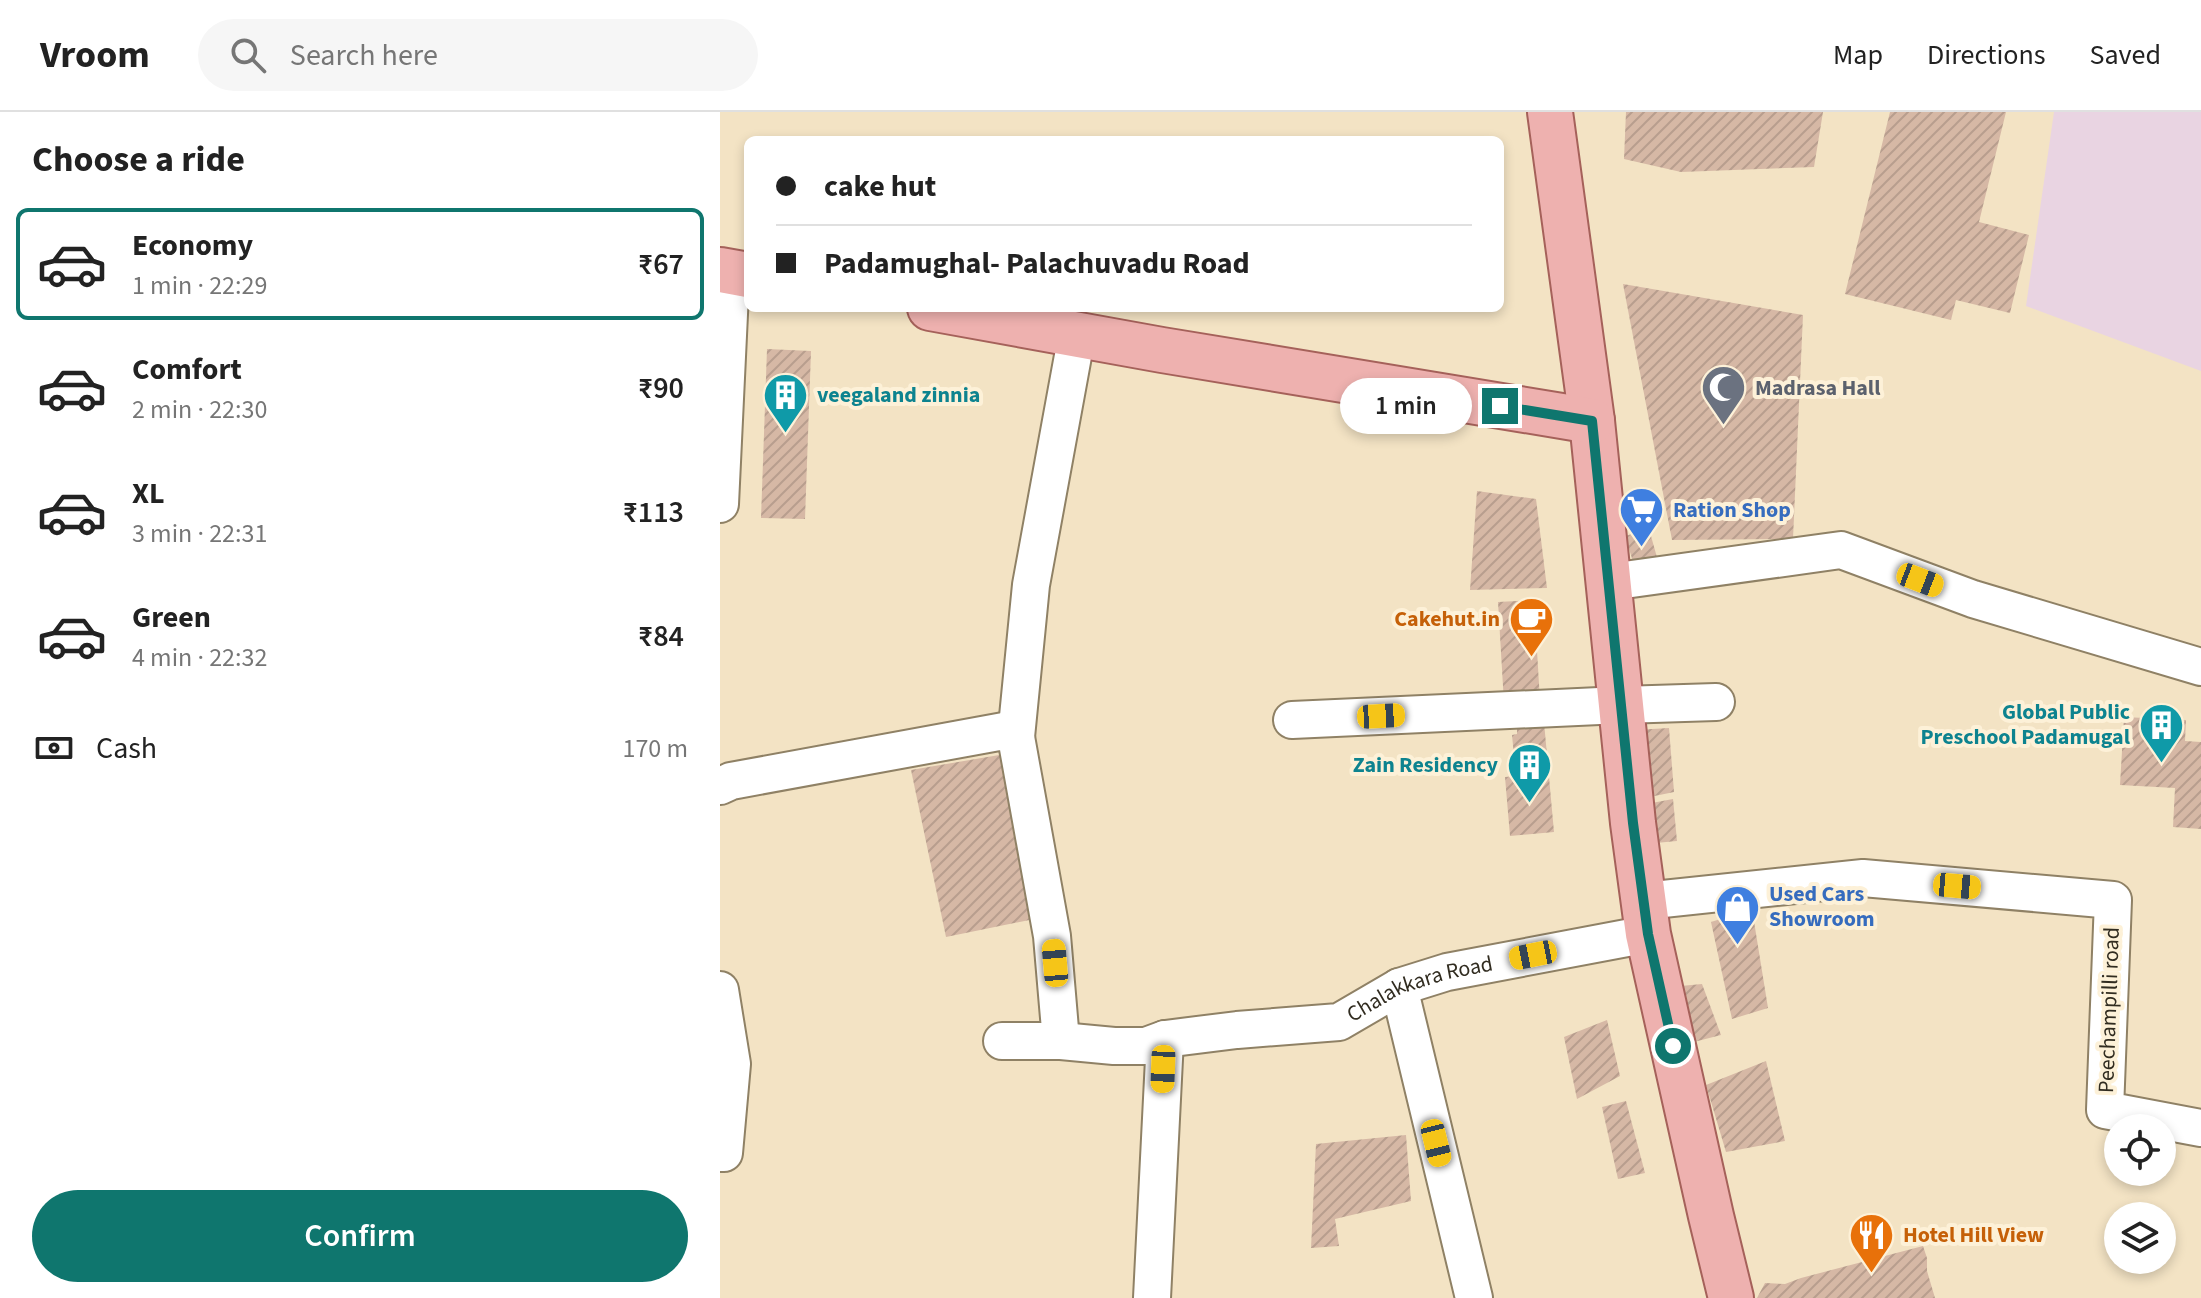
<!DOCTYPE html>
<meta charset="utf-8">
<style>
body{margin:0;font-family:"Source Sans 3",sans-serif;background:#f6f6f6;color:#222;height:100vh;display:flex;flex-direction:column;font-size:30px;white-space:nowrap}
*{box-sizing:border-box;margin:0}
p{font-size:26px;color:#767676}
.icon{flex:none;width:44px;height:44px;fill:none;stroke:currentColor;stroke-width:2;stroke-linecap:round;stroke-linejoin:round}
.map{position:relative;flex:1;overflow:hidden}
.sheet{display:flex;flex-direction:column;background:#fff;width:720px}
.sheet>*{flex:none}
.top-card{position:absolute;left:24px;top:24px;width:760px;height:176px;border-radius:12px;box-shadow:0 4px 12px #0003;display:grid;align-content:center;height:176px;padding:0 32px;background:#fff}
.fabs{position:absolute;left:1384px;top:1002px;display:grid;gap:16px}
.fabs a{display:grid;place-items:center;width:72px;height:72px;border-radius:50%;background:#fff;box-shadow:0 4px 12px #0003;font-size:40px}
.end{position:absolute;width:36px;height:36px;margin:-18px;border:10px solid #0f766e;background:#fff;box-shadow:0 0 0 4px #fff}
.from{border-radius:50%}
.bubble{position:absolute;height:56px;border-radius:28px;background:#fff;box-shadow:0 4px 12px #0003;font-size:26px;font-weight:600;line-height:56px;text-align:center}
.car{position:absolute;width:24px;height:48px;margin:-24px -12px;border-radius:10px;box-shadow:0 0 6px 2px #0007;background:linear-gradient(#f5c518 24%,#345 0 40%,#f5c518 0 76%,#345 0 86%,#f5c518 0)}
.top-card b{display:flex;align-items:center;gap:28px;height:76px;font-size:30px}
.top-card b+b{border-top:2px solid #e0e0e0}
.top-card i{width:20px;height:20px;background:#222}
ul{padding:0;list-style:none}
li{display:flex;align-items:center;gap:24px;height:112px;margin:0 16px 12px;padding:0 16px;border:4px solid transparent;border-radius:12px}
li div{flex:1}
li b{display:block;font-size:30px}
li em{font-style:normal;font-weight:600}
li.active{border-color:#0f766e}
li>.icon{width:72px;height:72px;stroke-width:1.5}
h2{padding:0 32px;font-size:36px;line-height:96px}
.pay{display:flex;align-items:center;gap:20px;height:88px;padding:0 32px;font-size:30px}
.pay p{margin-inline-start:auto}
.primary-button{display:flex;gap:16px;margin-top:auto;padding:16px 32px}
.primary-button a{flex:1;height:92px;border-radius:48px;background:#0f766e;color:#fff;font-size:32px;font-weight:600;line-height:92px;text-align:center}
header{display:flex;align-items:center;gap:48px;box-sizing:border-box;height:112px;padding:0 40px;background:#fff;border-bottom:2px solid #e0e0e0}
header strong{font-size:38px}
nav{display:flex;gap:44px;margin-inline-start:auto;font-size:28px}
.search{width:560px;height:72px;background:#f6f6f6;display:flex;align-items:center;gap:20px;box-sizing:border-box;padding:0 28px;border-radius:44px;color:#767676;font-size:30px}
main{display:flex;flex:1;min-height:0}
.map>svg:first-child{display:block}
.education{fill:#e9d4e2}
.building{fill:url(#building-hatch)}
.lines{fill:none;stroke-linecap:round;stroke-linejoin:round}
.minor-casing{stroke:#8f8165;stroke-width:40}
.major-casing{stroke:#a5615a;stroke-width:48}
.minor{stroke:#fff;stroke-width:36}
.major{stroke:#eeb1af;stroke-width:44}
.route{stroke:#0f766e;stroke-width:10}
.labels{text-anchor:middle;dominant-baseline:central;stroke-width:8;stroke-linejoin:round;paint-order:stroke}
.worship-label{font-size:22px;font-weight:bold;fill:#5b616d;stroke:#fdf1d8;text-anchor:start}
.culture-label{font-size:22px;font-weight:bold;fill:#0d838f;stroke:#fdf1d8;text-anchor:end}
.shop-label{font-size:22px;font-weight:bold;fill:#366cbe;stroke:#fdf1d8;text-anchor:start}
.food-label{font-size:22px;font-weight:bold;fill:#c56008;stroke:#fdf1d8;text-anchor:end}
.street-label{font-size:22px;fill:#312c20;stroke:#fdf1d8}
</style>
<header>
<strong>Vroom</strong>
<div class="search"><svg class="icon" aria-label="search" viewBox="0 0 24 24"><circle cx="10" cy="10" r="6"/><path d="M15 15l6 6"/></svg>Search here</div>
<nav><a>Map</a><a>Directions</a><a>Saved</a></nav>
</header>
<main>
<section class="sheet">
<h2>Choose a ride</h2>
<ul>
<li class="active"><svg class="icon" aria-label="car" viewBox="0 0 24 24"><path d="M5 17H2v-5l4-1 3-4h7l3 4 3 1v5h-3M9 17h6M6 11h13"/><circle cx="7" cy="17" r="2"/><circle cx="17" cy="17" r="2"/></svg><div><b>Economy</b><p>1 min · 22:29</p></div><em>₹67</em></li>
<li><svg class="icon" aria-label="car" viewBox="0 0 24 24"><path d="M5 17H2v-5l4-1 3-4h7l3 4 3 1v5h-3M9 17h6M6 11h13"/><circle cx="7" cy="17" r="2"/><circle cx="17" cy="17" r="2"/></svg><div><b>Comfort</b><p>2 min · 22:30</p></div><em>₹90</em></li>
<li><svg class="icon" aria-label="car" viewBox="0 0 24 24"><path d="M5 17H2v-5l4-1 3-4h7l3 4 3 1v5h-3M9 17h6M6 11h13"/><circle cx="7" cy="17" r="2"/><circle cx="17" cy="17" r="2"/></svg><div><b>XL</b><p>3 min · 22:31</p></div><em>₹113</em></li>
<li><svg class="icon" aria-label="car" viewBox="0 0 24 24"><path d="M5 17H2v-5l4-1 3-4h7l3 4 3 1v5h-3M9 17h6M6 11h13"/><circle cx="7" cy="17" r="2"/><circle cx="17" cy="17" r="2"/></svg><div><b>Green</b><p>4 min · 22:32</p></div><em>₹84</em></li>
</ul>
<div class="pay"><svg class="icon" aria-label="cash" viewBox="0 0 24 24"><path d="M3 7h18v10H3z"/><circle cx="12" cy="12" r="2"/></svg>Cash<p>170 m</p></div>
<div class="primary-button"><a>Confirm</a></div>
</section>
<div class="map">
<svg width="1481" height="1186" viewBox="0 0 1481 1186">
<defs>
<pattern id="building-hatch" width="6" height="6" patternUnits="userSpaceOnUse" patternTransform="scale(2)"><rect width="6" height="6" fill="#d6b8a5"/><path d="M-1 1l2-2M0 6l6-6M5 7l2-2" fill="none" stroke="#b89e8e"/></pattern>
</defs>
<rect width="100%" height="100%" fill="#f3e3c4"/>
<path class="education" d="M1334 0H1481V259L1306 194Z"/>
<g class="building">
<path d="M906 0H1103L1094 55 961 60 904 47Z"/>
<path d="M1170 0H1286L1259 110 1309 123 1290 201 1236 188 1231 208 1125 182Z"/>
<path d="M903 172 1083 203 1073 427 952 428Z"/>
<path d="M47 237 91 239 85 407 41 406Z"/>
<path d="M757 379 816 387 827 476 750 478Z"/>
<path d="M929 417 938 449 915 456 905 424Z"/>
<path d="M814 488 820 589 784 591 778 490Z"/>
<path d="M1404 605 1466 608 1465 629 1481 630V717L1453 715 1455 676 1400 673Z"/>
<path d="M824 610 834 720 790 724 785 665 796 664 792 623 797 622V613Z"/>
<path d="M949 616 954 680 920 687 915 618Z"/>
<path d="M291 641 319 806 226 825 191 658Z"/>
<path d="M953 687 957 729 925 732 921 693Z"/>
<path d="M1032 797 1048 896 1012 907 991 810Z"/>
<path d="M982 872 1001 923 966 932 950 875Z"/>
<path d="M887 908 900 964 857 987 844 925Z"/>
<path d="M1046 949 1065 1029 1006 1040 986 973Z"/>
<path d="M906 989 925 1061 898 1067 882 995Z"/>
<path d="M686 1023 691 1089 615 1107 619 1134 591 1136 596 1032Z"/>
<path d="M1203 1134 1207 1146V1159L1215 1186H1037L1045 1171 1065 1172 1081 1166Z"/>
</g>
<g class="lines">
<defs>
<g id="minor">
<path d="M0 392 11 160"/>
<path d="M890 470 1121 438 1253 487 1481 555"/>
<path d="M572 608 901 593 996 590"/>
<path d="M296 625 311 473 357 222"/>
<path d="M0 674 11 669 284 619 296 625 332 824 341 929"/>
<path d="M924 789 1143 766 1393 788 1385 998 1481 1016"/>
<path d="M679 875 754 1186"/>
<path d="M0 878 12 952 4 1041H0"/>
<path id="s1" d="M282 929H341L394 934H426L445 927 517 918 619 910 679 875 727 860 928 822"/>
<path d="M432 1186 445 927"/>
</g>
<g id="major">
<path d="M830 0 872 309 913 711 928 822 991 1104 1011 1186"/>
<path d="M0 158 28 163"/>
<path d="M210 196 442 238 872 309"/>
</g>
</defs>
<use href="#minor" class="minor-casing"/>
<use href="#major" class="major-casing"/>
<use href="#minor" class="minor"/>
<use href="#major" class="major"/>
</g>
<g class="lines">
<path class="route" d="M780 294 872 309 913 711 928 822 953 934"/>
</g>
<defs>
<symbol id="mosque-pin" viewBox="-11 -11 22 30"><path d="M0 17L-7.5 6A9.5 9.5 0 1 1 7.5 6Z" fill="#6b7280" stroke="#fdf1d8"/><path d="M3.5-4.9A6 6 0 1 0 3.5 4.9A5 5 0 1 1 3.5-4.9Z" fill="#fff"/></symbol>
<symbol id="building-pin" viewBox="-11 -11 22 30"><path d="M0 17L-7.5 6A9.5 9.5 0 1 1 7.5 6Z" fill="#0f9aa8" stroke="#fdf1d8"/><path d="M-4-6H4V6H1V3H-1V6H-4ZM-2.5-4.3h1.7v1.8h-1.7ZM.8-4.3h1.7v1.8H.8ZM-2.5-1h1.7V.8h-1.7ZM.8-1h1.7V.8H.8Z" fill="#fff"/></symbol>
<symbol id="supermarket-pin" viewBox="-11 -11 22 30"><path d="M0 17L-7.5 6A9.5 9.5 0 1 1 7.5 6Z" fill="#3f7fe0" stroke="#fdf1d8"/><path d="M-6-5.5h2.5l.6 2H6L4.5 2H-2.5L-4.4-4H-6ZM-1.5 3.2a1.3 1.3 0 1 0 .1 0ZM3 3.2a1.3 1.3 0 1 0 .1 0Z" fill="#fff"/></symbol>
<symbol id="cafe-pin" viewBox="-11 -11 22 30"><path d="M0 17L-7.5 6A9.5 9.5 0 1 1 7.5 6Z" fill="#e8710a" stroke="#fdf1d8"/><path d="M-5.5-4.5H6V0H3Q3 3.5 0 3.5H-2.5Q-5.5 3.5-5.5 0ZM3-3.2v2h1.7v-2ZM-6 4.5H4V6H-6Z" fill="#fff"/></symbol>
<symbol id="shop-pin" viewBox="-11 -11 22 30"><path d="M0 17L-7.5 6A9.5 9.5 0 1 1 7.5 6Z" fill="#3f7fe0" stroke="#fdf1d8"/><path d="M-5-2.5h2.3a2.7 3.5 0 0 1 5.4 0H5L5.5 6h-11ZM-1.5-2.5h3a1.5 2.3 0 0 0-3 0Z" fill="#fff"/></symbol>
<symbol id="restaurant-pin" viewBox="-11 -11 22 30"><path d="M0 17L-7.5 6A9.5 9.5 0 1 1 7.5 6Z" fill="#e8710a" stroke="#fdf1d8"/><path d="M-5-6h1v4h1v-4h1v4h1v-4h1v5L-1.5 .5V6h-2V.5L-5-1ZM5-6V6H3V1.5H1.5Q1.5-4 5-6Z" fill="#fff"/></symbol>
</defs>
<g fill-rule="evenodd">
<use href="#mosque-pin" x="978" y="250" width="51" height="69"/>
<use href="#building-pin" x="40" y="258" width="51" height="69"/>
<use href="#supermarket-pin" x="896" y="372" width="51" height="69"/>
<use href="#cafe-pin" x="786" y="482" width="51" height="69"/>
<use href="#building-pin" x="1416" y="588" width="51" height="69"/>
<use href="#building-pin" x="784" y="628" width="51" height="69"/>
<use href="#shop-pin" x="992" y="770" width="51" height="69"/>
<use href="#restaurant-pin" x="1126" y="1098" width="51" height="69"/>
</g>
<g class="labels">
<g class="worship-label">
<text x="1035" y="276">Madrasa Hall</text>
</g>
<g class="culture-label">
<text x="97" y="283" text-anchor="start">veegaland zinnia</text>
<text x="1410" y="600">Global Public<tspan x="1410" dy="25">Preschool Padamugal</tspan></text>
<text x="778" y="653">Zain Residency</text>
</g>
<g class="shop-label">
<text x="953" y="398">Ration Shop</text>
<text x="1049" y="782">Used Cars<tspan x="1049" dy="25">Showroom</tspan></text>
</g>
<g class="food-label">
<text x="780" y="507">Cakehut.in</text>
<text x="1183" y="1123" text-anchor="start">Hotel Hill View</text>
</g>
<g class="street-label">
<text stroke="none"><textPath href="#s1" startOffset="428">Chalakkara Road</textPath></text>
<text transform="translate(1389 898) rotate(-88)">Peechampilli road</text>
</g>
</g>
</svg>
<div class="fabs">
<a><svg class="icon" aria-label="locate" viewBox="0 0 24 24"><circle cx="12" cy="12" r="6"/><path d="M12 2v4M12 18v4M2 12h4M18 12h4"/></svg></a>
<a><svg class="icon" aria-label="layers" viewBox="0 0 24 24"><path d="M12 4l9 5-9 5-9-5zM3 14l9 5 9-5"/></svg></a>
</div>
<i class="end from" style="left:953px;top:934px"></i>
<i class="end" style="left:780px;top:294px"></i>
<div class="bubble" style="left:620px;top:266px;width:132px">1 min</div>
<i class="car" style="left:1200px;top:468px;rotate:111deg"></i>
<i class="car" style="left:661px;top:604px;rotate:87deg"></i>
<i class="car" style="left:1237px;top:774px;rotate:95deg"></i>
<i class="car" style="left:813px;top:843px;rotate:259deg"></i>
<i class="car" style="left:335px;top:851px;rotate:355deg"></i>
<i class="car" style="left:443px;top:957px;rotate:182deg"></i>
<i class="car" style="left:716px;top:1031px;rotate:166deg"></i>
<div class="top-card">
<b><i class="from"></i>cake hut</b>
<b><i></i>Padamughal- Palachuvadu Road</b>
</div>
</div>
</main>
